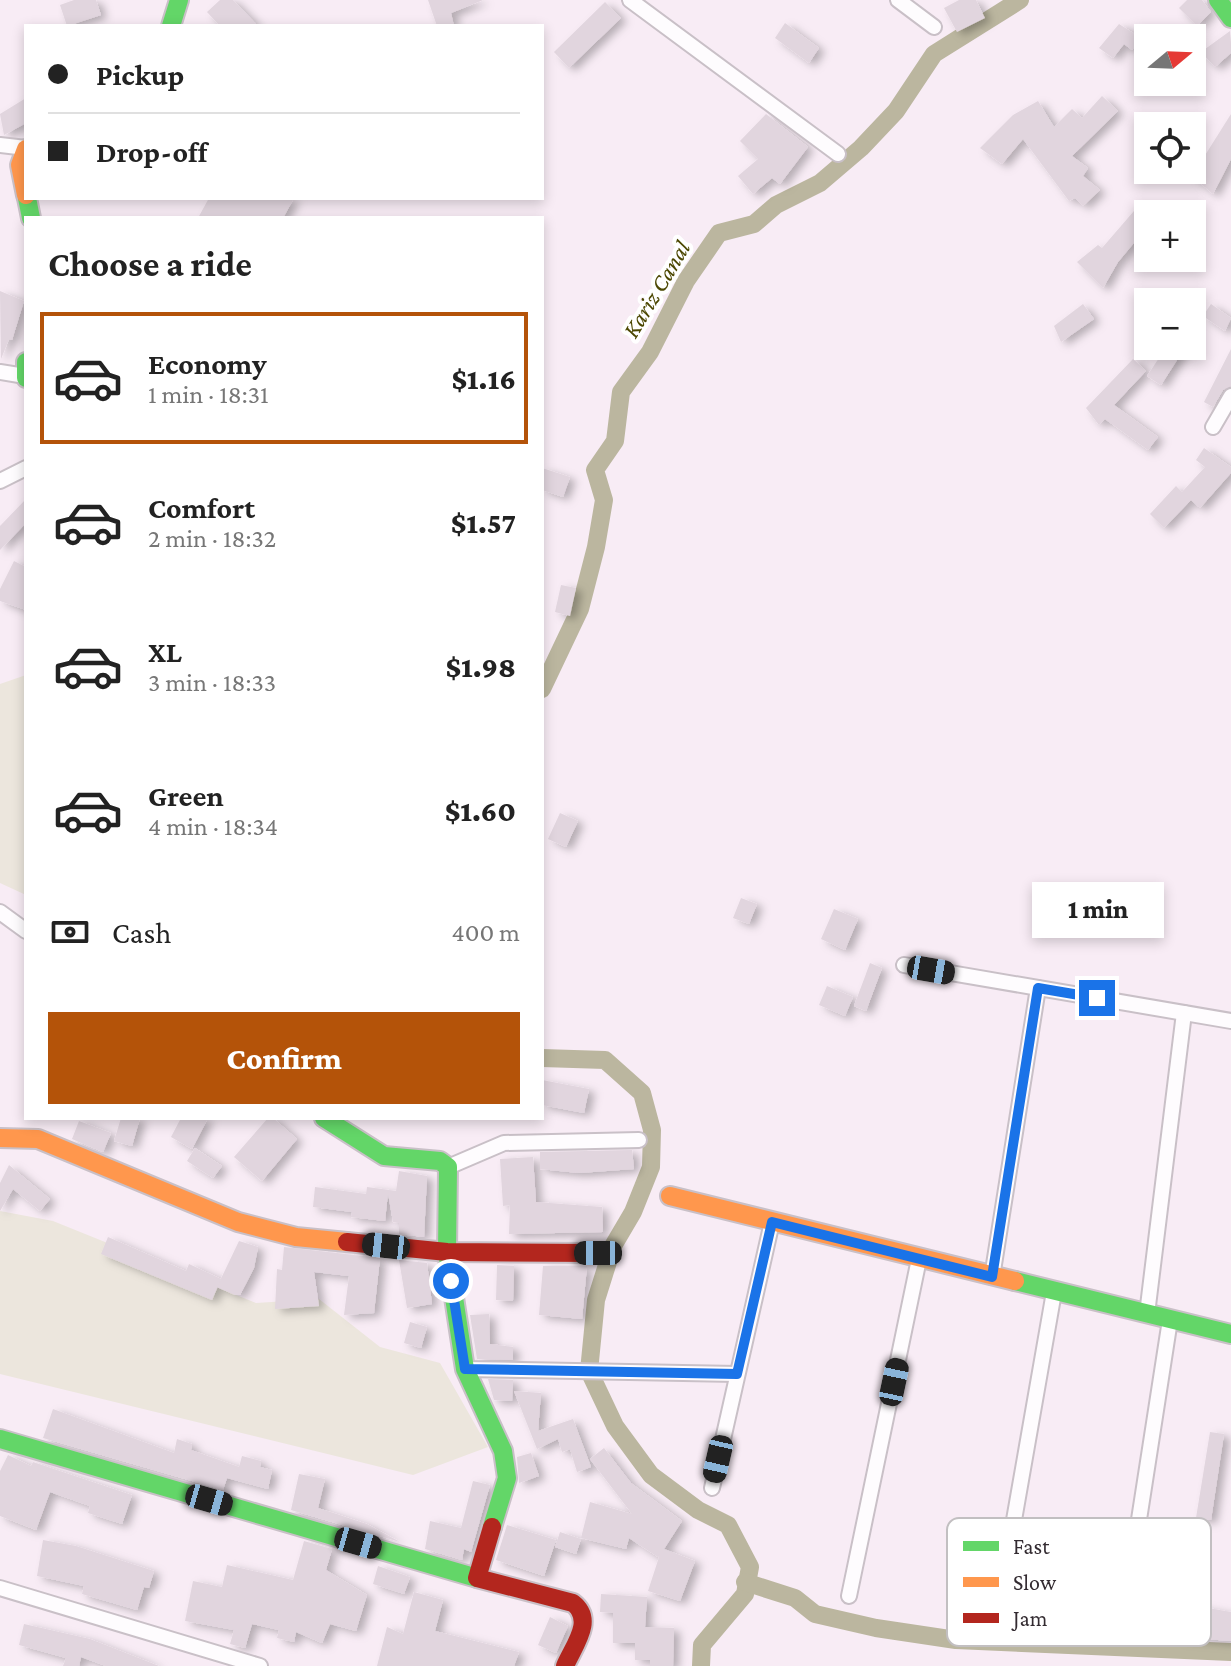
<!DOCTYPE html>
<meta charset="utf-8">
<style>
body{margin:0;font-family:"Crimson Pro",serif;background:#f6f6f6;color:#222;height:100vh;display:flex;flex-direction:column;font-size:30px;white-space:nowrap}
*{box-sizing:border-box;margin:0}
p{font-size:26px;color:#767676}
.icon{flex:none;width:44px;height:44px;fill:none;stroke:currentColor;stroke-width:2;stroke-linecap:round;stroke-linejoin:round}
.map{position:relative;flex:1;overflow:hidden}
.drawer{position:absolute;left:24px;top:216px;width:520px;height:904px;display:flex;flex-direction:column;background:#fff;border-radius:0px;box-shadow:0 4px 12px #0003}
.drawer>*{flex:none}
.guide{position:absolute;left:24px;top:24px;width:520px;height:176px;border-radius:0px;box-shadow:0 4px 12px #0003;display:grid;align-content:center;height:176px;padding:0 24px;background:#fff}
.needle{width:52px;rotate:71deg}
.fabs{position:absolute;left:1134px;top:24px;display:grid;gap:16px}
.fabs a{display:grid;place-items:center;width:72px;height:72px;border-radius:0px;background:#fff;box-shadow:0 4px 12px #0003;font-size:40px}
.end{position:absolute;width:36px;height:36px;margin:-18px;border:10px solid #1a73e8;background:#fff;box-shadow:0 0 0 4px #fff}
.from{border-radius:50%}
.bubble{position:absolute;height:56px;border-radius:0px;background:#fff;box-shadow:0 4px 12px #0003;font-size:26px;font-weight:800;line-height:56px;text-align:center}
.car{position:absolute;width:24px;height:48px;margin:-24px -12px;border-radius:10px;box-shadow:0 0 6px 2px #0007;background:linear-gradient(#222 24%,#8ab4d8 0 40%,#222 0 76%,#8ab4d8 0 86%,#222 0)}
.guide b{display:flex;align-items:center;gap:28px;height:76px;font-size:30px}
.guide b+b{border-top:2px solid #e0e0e0}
.guide i{width:20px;height:20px;background:#222}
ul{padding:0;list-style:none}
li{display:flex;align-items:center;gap:24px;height:132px;margin:0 16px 12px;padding:0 8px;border:4px solid transparent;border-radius:0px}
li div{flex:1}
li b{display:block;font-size:30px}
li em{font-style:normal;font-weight:800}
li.current{border-color:#b45309}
li>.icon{width:72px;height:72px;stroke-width:1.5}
h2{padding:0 24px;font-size:36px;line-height:96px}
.pay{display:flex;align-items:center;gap:20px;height:88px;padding:0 24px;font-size:30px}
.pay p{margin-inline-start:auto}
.action{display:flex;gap:16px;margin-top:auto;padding:16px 24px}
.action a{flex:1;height:92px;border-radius:0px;background:#b45309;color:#fff;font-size:32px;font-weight:800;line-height:92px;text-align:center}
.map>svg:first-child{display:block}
.green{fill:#ece6dd}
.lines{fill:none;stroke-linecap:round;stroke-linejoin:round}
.canal{stroke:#bbb69f;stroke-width:18}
.building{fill:#e1d5de;filter:url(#shadow)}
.street-casing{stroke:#c9c0c7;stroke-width:18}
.fast-casing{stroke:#c9c0c7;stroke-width:22}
.slow-casing{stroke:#c9c0c7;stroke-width:22}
.jam-casing{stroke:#c9c0c7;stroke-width:22}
.street{stroke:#fefcfe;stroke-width:14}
.fast{stroke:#63d668;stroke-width:18}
.slow{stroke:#ff974d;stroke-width:18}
.jam{stroke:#b3261e;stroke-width:18}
.route{stroke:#1a73e8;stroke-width:10}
.labels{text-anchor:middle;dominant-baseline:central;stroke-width:8;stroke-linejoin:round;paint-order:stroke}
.water-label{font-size:24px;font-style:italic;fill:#4c4702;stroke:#fff}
.key{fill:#fff;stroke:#c2bfc1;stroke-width:2}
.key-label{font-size:22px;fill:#332b31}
</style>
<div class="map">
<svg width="1231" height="1666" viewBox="0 0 1231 1666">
<defs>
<filter id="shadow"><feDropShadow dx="6" dy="3.5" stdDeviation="4" flood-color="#0004"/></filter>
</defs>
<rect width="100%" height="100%" fill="#f8ecf5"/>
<g class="green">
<path d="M26 675V895L0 883V684Z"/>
<path d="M0 1211 53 1221 256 1303 319 1299 380 1347 440 1363 488 1447 413 1475 0 1374Z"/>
</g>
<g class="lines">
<g class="canal">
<path d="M542 689 580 609 596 547 604 500 595 470 615 441 621 392 650 352 686 281 719 233 754 224 776 205 820 183 861 148 896 111 934 54 1020 0"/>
<path d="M542 1058 605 1060 642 1093 652 1130 651 1167 633 1212 613 1246 596 1300 589 1371 615 1426 651 1475 698 1510 728 1525 750 1567 745 1594 702 1645 701 1666"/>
<path d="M745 1582 795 1598 815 1614 876 1628 956 1640 1231 1652"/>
</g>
</g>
<g class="building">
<path d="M74 0H96L101 15 67 26 60 5Z"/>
<path d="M220 0H233L258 26H220L207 12Z"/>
<path d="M428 0H483L451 13 454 26H437Z"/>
<path d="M959 0H976L985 18 957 32 944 8Z"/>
<path d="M1187 0H1202L1211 12 1197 26 1179 8Z"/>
<path d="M605 2 621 18 569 68 554 52Z"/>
<path d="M785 23 819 48 809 63 775 38Z"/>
<path d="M1119 24 1141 38 1132 50 1124 44 1113 58 1099 48Z"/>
<path d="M1230 31 1231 53 1215 67 1201 52Z"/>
<path d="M1102 96 1118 111 1072 156 1088 168 1083 176 1100 190 1083 206 1075 198 1069 201 1023 139 1002 164 980 148 1013 115 1038 101 1054 127 1072 109 1082 118Z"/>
<path d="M26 98V123L4 135 0 114Z"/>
<path d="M766 114 808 147 780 184 772 178 753 194 738 176 758 159 740 141Z"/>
<path d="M1231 114V159L1213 194 1192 176Z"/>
<path d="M209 198H294L283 218H198Z"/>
<path d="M1140 204 1148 211V226L1118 262 1103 288 1077 262 1098 245 1102 248Z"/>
<path d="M0 291 24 301 12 340 9 339 1 359Z"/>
<path d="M1083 304 1094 319 1061 342 1054 326Z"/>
<path d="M1211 304 1231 318 1225 331 1203 316Z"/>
<path d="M1167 346H1186L1161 385 1147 376Z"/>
<path d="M1231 349V386L1223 390 1213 407 1204 402Z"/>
<path d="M1133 359 1146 371 1114 405 1158 437 1148 450 1105 419 1099 425 1086 408Z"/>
<path d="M1204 448 1231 467V473L1200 508 1191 500 1164 528 1150 514 1176 486 1182 492 1205 467 1196 460Z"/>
<path d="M542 468 570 477 563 497 542 490Z"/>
<path d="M26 499V523L0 550V526Z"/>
<path d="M14 561 26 567V610L0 601V589Z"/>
<path d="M561 585 576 588 570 616 555 612Z"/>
<path d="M560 813 578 821 566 847 548 839Z"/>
<path d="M741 898 757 904 749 924 733 918Z"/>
<path d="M834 909 858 919 845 950 821 939Z"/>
<path d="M870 963 882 968 866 1011 854 1006Z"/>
<path d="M827 986 853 997 845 1016 819 1005Z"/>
<path d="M542 1080 589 1089 584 1113 542 1105Z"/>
<path d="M121 1118H140L132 1146 114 1141Z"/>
<path d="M181 1118H208L192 1149 171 1137Z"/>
<path d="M268 1118H273L297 1139 262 1181 234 1157Z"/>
<path d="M79 1121 111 1133 103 1152 72 1139Z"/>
<path d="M195 1148 222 1166 213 1178 187 1161Z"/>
<path d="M632 1150 634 1169 579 1173 540 1169V1152Z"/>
<path d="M533 1157 536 1202 602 1207 603 1232 509 1234 510 1205 503 1206 500 1159Z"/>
<path d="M9 1165 50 1199 40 1211 13 1189 0 1211V1183Z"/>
<path d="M399 1171 427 1176 424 1237 399 1234V1223L393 1222 388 1193 385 1221 351 1217 352 1212 313 1207 315 1187 366 1194 367 1187 396 1191Z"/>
<path d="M108 1237 186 1271 189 1264 221 1279 212 1300 101 1254Z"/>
<path d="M239 1241 258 1247 254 1268 240 1295H235L217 1287Z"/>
<path d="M284 1247 380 1258 374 1313 344 1315 349 1276 314 1272 319 1306 275 1309 277 1269 282 1270Z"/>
<path d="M399 1260 427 1263 432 1304 407 1308Z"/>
<path d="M497 1265 514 1266 513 1301 496 1300Z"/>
<path d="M543 1266H587L582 1319 539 1315Z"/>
<path d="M489 1314 490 1344 513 1347V1360L477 1359 470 1315Z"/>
<path d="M410 1322 427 1327 421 1348 404 1343Z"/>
<path d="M488 1379 513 1380 512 1401 494 1400Z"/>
<path d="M514 1391 541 1393 538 1431 573 1419 591 1467 577 1472 570 1449 562 1452 558 1439 537 1449Z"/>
<path d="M53 1409 174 1453 177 1439 192 1444 191 1450 239 1467 242 1456 261 1461 260 1467 272 1470 268 1489 227 1478 223 1490 43 1438Z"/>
<path d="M1210 1432 1224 1434 1211 1520 1196 1518Z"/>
<path d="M604 1448 631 1483 682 1521 664 1549 695 1561 680 1601 648 1591 660 1554 658 1557 629 1538 626 1549 581 1538 590 1502 632 1514 590 1459Z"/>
<path d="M531 1453 539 1476 519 1483 517 1457Z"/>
<path d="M8 1455 31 1466 33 1462 132 1495 122 1524 88 1513 90 1506 50 1492 36 1530 0 1516V1471Z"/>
<path d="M299 1474 325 1479 318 1508 367 1524 400 1542 291 1510Z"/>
<path d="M473 1481 490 1485 471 1552 464 1549 462 1560 425 1549 430 1521 461 1528Z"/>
<path d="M507 1525 556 1540 544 1576 496 1560Z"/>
<path d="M560 1532 581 1539 576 1554 555 1547Z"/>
<path d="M43 1540 76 1546 154 1571 149 1588 144 1587 137 1610 82 1594 84 1586 37 1576Z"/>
<path d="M304 1541 332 1549 326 1570 367 1595 356 1631 330 1624 322 1643 296 1632 294 1642 277 1638 279 1630 252 1624 245 1648 230 1644 234 1630 185 1621 193 1581 222 1587 227 1565 293 1580Z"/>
<path d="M378 1566 410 1577 404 1594 373 1584Z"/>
<path d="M414 1592 443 1600 435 1631 519 1652 514 1666H377L387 1627 403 1634Z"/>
<path d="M601 1594 647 1597 645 1627 674 1628 673 1666H650V1660H635V1643H613V1613L600 1612Z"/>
<path d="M1179 1603 1231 1612V1641L1179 1637 1182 1618 1176 1617Z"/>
<path d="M550 1617 568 1626 556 1653 538 1645Z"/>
<path d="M24 1624 90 1639 159 1666H106L81 1657 79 1666H63L66 1658 19 1645Z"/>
</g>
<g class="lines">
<defs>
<g id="street">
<path d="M630 0 838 154"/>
<path d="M898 0 934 27"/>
<path d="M0 145 26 148"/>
<path d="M0 372 25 376"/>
<path d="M1213 427 1231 396"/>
<path d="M0 481 26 468"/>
<path d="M0 912 26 931"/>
<path d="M904 965 1231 1021"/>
<path d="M448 1167 504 1143 639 1140"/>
<path d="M992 1277 1038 988"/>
<path d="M1147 1314 1184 1013"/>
<path d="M465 1369 737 1374"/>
<path d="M712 1488 772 1222"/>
<path d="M0 1588 260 1666"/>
<path d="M849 1596 919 1259"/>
<path d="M997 1617 1054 1292"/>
<path d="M1122 1629 1170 1320"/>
</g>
<g id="fast">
<path d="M1218 0 1231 18"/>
<path d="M171 26 179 0"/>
<path d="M27 198 31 218"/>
<path d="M26 362V378"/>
<path d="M324 1118 384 1156 440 1161 448 1167 447 1252 465 1369 503 1451 507 1478 492 1527"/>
<path d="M1015 1281 1231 1334"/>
<path d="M0 1439 477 1578"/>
</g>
<g id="slow">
<path d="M26 149 20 165 26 195"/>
<path d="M0 1138 38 1139 238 1222 296 1237 347 1242"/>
<path d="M670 1196 1015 1281"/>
</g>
<g id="jam">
<path d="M347 1242 447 1252 598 1253"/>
<path d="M492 1527 477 1578 573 1603C595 1620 574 1645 565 1666"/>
</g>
</defs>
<use href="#street" class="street-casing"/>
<use href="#fast" class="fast-casing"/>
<use href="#slow" class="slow-casing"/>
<use href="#jam" class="jam-casing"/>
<use href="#street" class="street"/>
<use href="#fast" class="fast"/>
<use href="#slow" class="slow"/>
<use href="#jam" class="jam"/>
</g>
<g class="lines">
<path class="route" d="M451 1281 465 1369 737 1374 772 1222 992 1277 1038 988 1097 998"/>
</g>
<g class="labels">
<g class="water-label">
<text transform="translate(656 289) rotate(-59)">Kariz Canal</text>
</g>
</g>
<rect x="947" y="1518" width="264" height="128" rx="12" class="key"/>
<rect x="963" y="1541" width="36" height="10" fill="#63d668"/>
<rect x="963" y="1577" width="36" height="10" fill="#ff974d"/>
<rect x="963" y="1613" width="36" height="10" fill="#b3261e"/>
<g class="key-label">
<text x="1013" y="1554">Fast</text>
<text x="1013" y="1590">Slow</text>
<text x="1013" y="1626">Jam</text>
</g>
</svg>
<div class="fabs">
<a><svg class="needle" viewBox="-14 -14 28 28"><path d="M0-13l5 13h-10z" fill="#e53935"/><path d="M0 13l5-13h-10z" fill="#767676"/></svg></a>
<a><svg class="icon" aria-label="locate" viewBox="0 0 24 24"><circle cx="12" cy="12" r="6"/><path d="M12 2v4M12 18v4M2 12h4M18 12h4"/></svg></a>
<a>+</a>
<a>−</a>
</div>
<i class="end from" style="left:451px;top:1281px"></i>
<i class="end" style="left:1097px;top:998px"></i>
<div class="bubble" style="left:1032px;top:882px;width:132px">1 min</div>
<i class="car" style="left:931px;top:970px;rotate:100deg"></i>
<i class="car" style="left:386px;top:1246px;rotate:276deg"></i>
<i class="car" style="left:598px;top:1253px;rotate:270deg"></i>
<i class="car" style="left:894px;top:1382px;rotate:12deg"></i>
<i class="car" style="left:718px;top:1459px;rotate:193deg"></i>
<i class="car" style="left:209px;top:1500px;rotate:106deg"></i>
<i class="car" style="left:358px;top:1543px;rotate:106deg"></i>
<div class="guide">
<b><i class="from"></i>Pickup</b>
<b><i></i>Drop-off</b>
</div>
<section class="drawer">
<h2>Choose a ride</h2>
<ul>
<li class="current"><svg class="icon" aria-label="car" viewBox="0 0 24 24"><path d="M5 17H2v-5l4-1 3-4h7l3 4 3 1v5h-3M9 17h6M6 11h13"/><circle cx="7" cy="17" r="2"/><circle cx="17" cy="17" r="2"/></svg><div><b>Economy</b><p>1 min · 18:31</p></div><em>$1.16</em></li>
<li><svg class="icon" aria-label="car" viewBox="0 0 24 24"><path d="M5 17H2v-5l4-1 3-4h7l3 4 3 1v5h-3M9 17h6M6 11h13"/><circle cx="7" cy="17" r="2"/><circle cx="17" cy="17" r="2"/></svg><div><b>Comfort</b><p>2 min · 18:32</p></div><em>$1.57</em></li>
<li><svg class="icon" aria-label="car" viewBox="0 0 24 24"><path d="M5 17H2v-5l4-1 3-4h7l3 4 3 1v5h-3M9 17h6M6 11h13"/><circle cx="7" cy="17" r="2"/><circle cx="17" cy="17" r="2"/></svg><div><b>XL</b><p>3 min · 18:33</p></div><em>$1.98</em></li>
<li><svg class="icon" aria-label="car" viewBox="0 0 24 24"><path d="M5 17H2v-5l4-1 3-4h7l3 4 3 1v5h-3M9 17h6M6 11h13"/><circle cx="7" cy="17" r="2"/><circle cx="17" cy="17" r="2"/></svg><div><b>Green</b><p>4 min · 18:34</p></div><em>$1.60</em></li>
</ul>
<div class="pay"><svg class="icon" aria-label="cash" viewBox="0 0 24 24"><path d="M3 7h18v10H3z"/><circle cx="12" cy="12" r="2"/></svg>Cash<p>400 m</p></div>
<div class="action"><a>Confirm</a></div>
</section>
</div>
